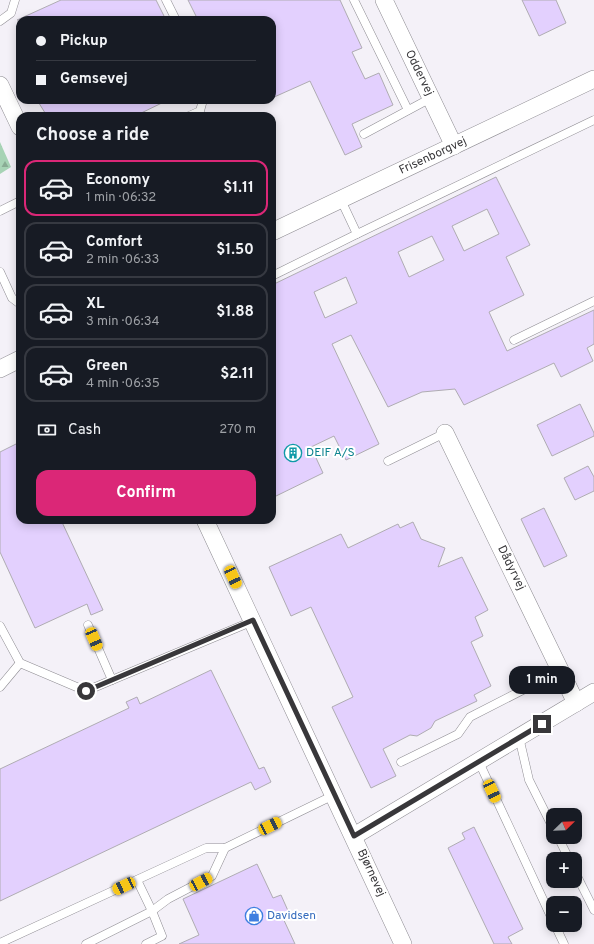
<!DOCTYPE html>
<meta charset="utf-8">
<style>
body{margin:0;font-family:Overpass,sans-serif;background:#242831;color:#f1f3f6;height:100vh;display:flex;flex-direction:column;font-size:15px;white-space:nowrap}
*{box-sizing:border-box;margin:0}
p{font-size:13px;color:#9ea1a6}
.icon{flex:none;width:22px;height:22px;fill:none;stroke:currentColor;stroke-width:2;stroke-linecap:round;stroke-linejoin:round}
.map{position:relative;flex:1;overflow:hidden}
.panel{position:absolute;left:16px;top:112px;width:260px;height:412px;display:flex;flex-direction:column;background:#171b24;border-radius:12px;box-shadow:0 2px 10px #0003}
.panel>*{flex:none}
.top-card{position:absolute;left:16px;top:16px;width:260px;height:88px;border-radius:12px;box-shadow:0 2px 10px #0003;display:grid;align-content:center;height:88px;padding:0 20px;background:#171b24}
.needle{width:26px;rotate:67deg}
.fabs{position:absolute;left:546px;top:808px;display:grid;gap:8px}
.fabs a{display:grid;place-items:center;width:36px;height:36px;border-radius:8px;background:#171b24;box-shadow:0 2px 10px #0003;font-size:20px}
.end{position:absolute;width:18px;height:18px;margin:-9px;border:5px solid #38373a;background:#fff;box-shadow:0 0 0 2px #fff}
.from{border-radius:50%}
.bubble{position:absolute;height:28px;border-radius:12px;background:#171b24;box-shadow:0 2px 10px #0003;font-size:13px;font-weight:700;line-height:28px;text-align:center}
.car{position:absolute;width:12px;height:24px;margin:-12px -6px;border-radius:5px;box-shadow:0 0 3px 1px #0007;background:linear-gradient(#f5c518 24%,#345 0 40%,#f5c518 0 76%,#345 0 86%,#f5c518 0)}
.top-card b{display:flex;align-items:center;gap:14px;height:38px;font-size:15px}
.top-card b+b{border-top:1px solid #363941}
.top-card i{width:10px;height:10px;background:#f1f3f6}
ul{padding:0;list-style:none}
li{display:flex;align-items:center;gap:12px;height:56px;margin:0 8px 6px;padding:0 12px;border:2px solid #363941;border-radius:12px}
li div{flex:1}
li b{display:block;font-size:15px}
li em{font-style:normal;font-weight:700}
li.selected{border-color:#db2777}
li>.icon{width:36px;height:36px;stroke-width:1.5}
h2{padding:0 20px;font-size:18px;line-height:48px}
.pay{display:flex;align-items:center;gap:10px;height:44px;padding:0 20px;font-size:15px}
.pay p{margin-inline-start:auto}
.cta{display:flex;gap:8px;margin-top:auto;padding:8px 20px}
.cta a{flex:1;height:46px;border-radius:12px;background:#db2777;color:#fff;font-size:16px;font-weight:700;line-height:46px;text-align:center}
.map>svg:first-child{display:block}
.forest{fill:url(#forest-firs)}
.building{fill:#e3d0fe;stroke:#afacb2;fill-rule:evenodd}
.lines{fill:none;stroke-linecap:round;stroke-linejoin:round}
.service-casing{stroke:#8e8c92;stroke-width:9}
.minor-casing{stroke:#8e8c92;stroke-width:18}
.service{stroke:#fff;stroke-width:8}
.minor{stroke:#fff;stroke-width:17}
.route{stroke:#38373a;stroke-width:5}
.labels{text-anchor:middle;dominant-baseline:central;stroke-width:4;stroke-linejoin:round;paint-order:stroke}
.street-label{font-size:12px;fill:#38373a;stroke:#fff}
.culture-label{font-size:12px;fill:#0d838f;stroke:#fff;text-anchor:start}
.shop-label{font-size:12px;fill:#366cbe;stroke:#fff;text-anchor:start}
</style>
<div class="map">
<svg width="594" height="944" viewBox="0 0 594 944">
<defs>
<pattern id="forest-firs" width="22" height="20" patternUnits="userSpaceOnUse"><rect width="22" height="20" fill="#a7d3b5"/><path d="M5 1l3.5 6h-7zM16 11l3.5 6h-7z" fill="#89ac94"/></pattern>
</defs>
<rect width="100%" height="100%" fill="#f4f1f8"/>
<path class="forest" d="M0 142 11 167 0 174Z"/>
<g class="building">
<path d="M61 0H156L166 20H17Z"/>
<path d="M188 0H340L362 48 352 52 365 79 379 73 393 105 352 124 362 147 345 155 310 81 272 98V20H198Z"/>
<path d="M522 0H556L566 23 539 36Z"/>
<path d="M37 100H168L135 116H47Z"/>
<path d="M496 177 530 245 506 257 524 295 489 312 507 351 594 310V344L587 348 593 361 561 377 554 363 464 405 455 389 422 392 388 407 351 335 332 344 379 444 346 460 334 436 311 447 323 473 272 498V285ZM487 209 499 234 464 251 452 226ZM432 236 444 260 409 277 398 252ZM346 277 357 303 325 318 314 292Z"/>
<path d="M580 404 594 433V436L552 456 537 425Z"/>
<path d="M20 442V520H61L103 610 91 615 87 604 35 628 0 552V452Z"/>
<path d="M588 466 594 477V491L575 500 564 478Z"/>
<path d="M544 508 567 556 544 567 521 519Z"/>
<path d="M413 522 421 539 445 548 438 567 462 557 488 610 475 617 483 636 471 642 491 686 474 695 477 701 435 721 431 728 417 736 410 735 383 749 396 776 371 788 332 707 353 697 311 607 291 616 269 567 341 534 348 548 398 524 400 528Z"/>
<path d="M211 670 259 769 264 767 271 782 255 790 251 782 0 901V769L129 708 126 702 137 697 140 704Z"/>
<path d="M474 827 523 929 508 937 512 944H494L448 848 465 839 462 833Z"/>
<path d="M257 864 273 898 281 895 289 913 282 916 295 944H179L199 935 183 899Z"/>
</g>
<g class="lines">
<defs>
<g id="service">
<path d="M166 0 176 20"/>
<path d="M354 0 408 110"/>
<path d="M0 21 11 13 15 0"/>
<path d="M189 116 200 111 203 100"/>
<path d="M364 134 431 98"/>
<path d="M341 200 357 234 594 120"/>
<path d="M0 211 20 201"/>
<path d="M0 272 12 298 20 304"/>
<path d="M272 276 357 234"/>
<path d="M514 340 594 301"/>
<path d="M388 461 445 433"/>
<path d="M88 625 112 680 253 621"/>
<path d="M0 626 20 663 86 691 112 680"/>
<path d="M0 687 20 663"/>
<path d="M519 737 529 780 553 828"/>
<path d="M401 762 458 734 470 717 560 671"/>
<path d="M479 762 553 921"/>
<path d="M558 837 569 859"/>
<path d="M575 872 594 910"/>
<path d="M137 880 152 911 162 936 146 944"/>
<path d="M555 925 564 944"/>
<path d="M0 943 206 848H225L334 795"/>
<path d="M86 944 152 911 168 899 212 876 225 848"/>
</g>
<g id="minor">
<path d="M384 0 454 146"/>
<path d="M0 85 20 127"/>
<path d="M272 232 594 79"/>
<path d="M0 369 20 359"/>
<path d="M445 433 576 703"/>
<path d="M205 520 403 944"/>
<path d="M354 836 594 692"/>
</g>
</defs>
<use href="#service" class="service-casing"/>
<use href="#minor" class="minor-casing"/>
<use href="#service" class="service"/>
<use href="#minor" class="minor"/>
</g>
<g class="lines">
<path class="route" d="M86 691 253 620 354 836 542 724"/>
</g>
<defs>
<symbol id="building-ring" viewBox="-11 -11 22 22"><circle r="9.5" fill="#fff" stroke="#0f9aa8" stroke-width="1.5"/><path d="M-4-6H4V6H1V3H-1V6H-4ZM-2.5-4.3h1.7v1.8h-1.7ZM.8-4.3h1.7v1.8H.8ZM-2.5-1h1.7V.8h-1.7ZM.8-1h1.7V.8H.8Z" fill="#0f9aa8"/></symbol>
<symbol id="shop-ring" viewBox="-11 -11 22 22"><circle r="9.5" fill="#fff" stroke="#3f7fe0" stroke-width="1.5"/><path d="M-5-2.5h2.3a2.7 3.5 0 0 1 5.4 0H5L5.5 6h-11ZM-1.5-2.5h3a1.5 2.3 0 0 0-3 0Z" fill="#3f7fe0"/></symbol>
</defs>
<g fill-rule="evenodd">
<use href="#building-ring" x="283" y="443" width="20" height="20"/>
<use href="#shop-ring" x="244" y="906" width="20" height="20"/>
</g>
<g class="labels">
<g class="street-label">
<text transform="translate(419 73) rotate(64)">Oddervej</text>
<text transform="translate(433 156) rotate(-25)">Frisenborgvej</text>
<text transform="translate(511 568) rotate(64)">Dådyrvej</text>
<text transform="translate(371 873) rotate(65)">Bjørnevej</text>
</g>
<g class="culture-label">
<text x="306" y="453">DEIF A/S</text>
</g>
<g class="shop-label">
<text x="267" y="916">Davidsen</text>
</g>
</g>
</svg>
<div class="fabs">
<a><svg class="needle" viewBox="-14 -14 28 28"><path d="M0-13l5 13h-10z" fill="#e53935"/><path d="M0 13l5-13h-10z" fill="#9ea1a6"/></svg></a>
<a>+</a>
<a>−</a>
</div>
<i class="end from" style="left:86px;top:691px"></i>
<i class="end" style="left:542px;top:724px"></i>
<div class="bubble" style="left:509px;top:666px;width:66px">1 min</div>
<i class="car" style="left:233px;top:577px;rotate:155deg"></i>
<i class="car" style="left:94px;top:639px;rotate:157deg"></i>
<i class="car" style="left:492px;top:791px;rotate:155deg"></i>
<i class="car" style="left:270px;top:826px;rotate:64deg"></i>
<i class="car" style="left:201px;top:882px;rotate:62deg"></i>
<i class="car" style="left:124px;top:886px;rotate:245deg"></i>
<div class="top-card">
<b><i class="from"></i>Pickup</b>
<b><i></i>Gemsevej</b>
</div>
<section class="panel">
<h2>Choose a ride</h2>
<ul>
<li class="selected"><svg class="icon" aria-label="car" viewBox="0 0 24 24"><path d="M5 17H2v-5l4-1 3-4h7l3 4 3 1v5h-3M9 17h6M6 11h13"/><circle cx="7" cy="17" r="2"/><circle cx="17" cy="17" r="2"/></svg><div><b>Economy</b><p>1 min · 06:32</p></div><em>$1.11</em></li>
<li><svg class="icon" aria-label="car" viewBox="0 0 24 24"><path d="M5 17H2v-5l4-1 3-4h7l3 4 3 1v5h-3M9 17h6M6 11h13"/><circle cx="7" cy="17" r="2"/><circle cx="17" cy="17" r="2"/></svg><div><b>Comfort</b><p>2 min · 06:33</p></div><em>$1.50</em></li>
<li><svg class="icon" aria-label="car" viewBox="0 0 24 24"><path d="M5 17H2v-5l4-1 3-4h7l3 4 3 1v5h-3M9 17h6M6 11h13"/><circle cx="7" cy="17" r="2"/><circle cx="17" cy="17" r="2"/></svg><div><b>XL</b><p>3 min · 06:34</p></div><em>$1.88</em></li>
<li><svg class="icon" aria-label="car" viewBox="0 0 24 24"><path d="M5 17H2v-5l4-1 3-4h7l3 4 3 1v5h-3M9 17h6M6 11h13"/><circle cx="7" cy="17" r="2"/><circle cx="17" cy="17" r="2"/></svg><div><b>Green</b><p>4 min · 06:35</p></div><em>$2.11</em></li>
</ul>
<div class="pay"><svg class="icon" aria-label="cash" viewBox="0 0 24 24"><path d="M3 7h18v10H3z"/><circle cx="12" cy="12" r="2"/></svg>Cash<p>270 m</p></div>
<div class="cta"><a>Confirm</a></div>
</section>
</div>
